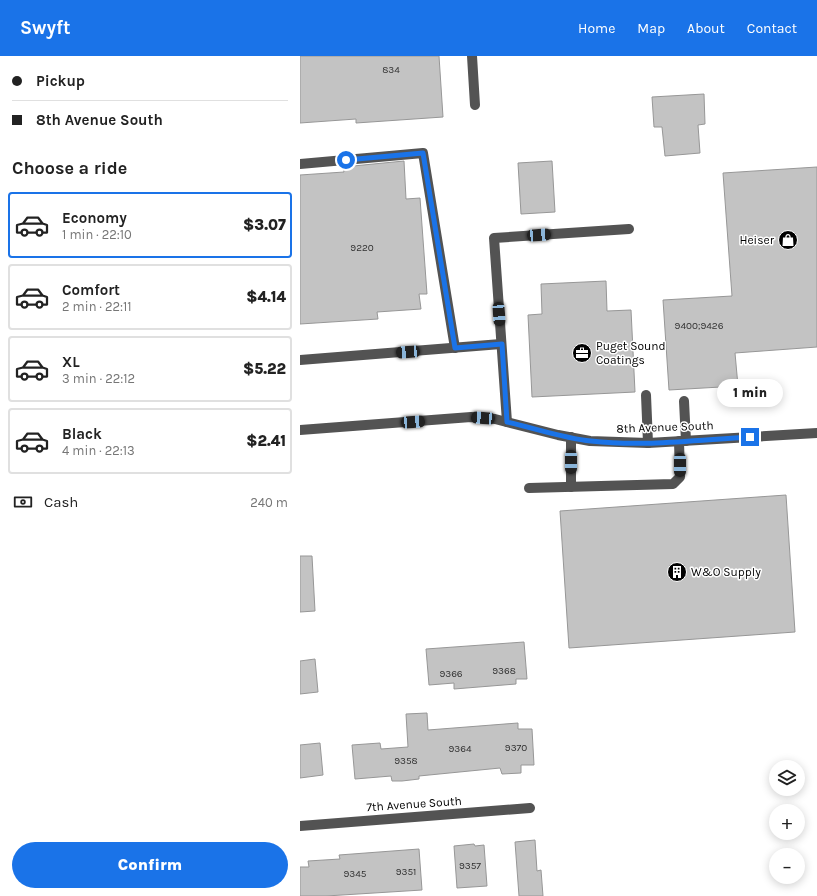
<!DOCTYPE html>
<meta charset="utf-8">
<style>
body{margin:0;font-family:Karla,sans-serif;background:#f6f6f6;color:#222;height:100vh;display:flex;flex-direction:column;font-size:15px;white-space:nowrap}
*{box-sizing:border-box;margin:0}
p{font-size:13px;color:#767676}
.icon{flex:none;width:22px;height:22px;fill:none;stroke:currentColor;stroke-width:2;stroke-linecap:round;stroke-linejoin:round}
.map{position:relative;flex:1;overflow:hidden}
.details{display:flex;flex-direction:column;background:#fff;width:300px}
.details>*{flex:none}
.guide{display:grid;align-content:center;height:88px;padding:0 12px;background:#fff}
.tools{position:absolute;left:469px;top:704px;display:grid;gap:8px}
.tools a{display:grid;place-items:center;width:36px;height:36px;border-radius:50%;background:#fff;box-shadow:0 2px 10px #0003;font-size:20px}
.end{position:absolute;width:18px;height:18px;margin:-9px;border:5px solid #1a73e8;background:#fff;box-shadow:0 0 0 2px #fff}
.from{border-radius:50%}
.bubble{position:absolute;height:28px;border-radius:14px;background:#fff;box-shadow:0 2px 10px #0003;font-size:13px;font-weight:800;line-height:28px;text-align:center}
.car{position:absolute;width:12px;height:24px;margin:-12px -6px;border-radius:5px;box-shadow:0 0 3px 1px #0007;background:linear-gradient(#222 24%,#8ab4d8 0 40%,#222 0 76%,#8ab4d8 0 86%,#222 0)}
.guide b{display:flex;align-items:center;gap:14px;height:38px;font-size:15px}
.guide b+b{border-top:1px solid #e0e0e0}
.guide i{width:10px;height:10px;background:#222}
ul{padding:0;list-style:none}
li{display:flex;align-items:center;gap:12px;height:66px;margin:0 8px 6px;padding:0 4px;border:2px solid #e0e0e0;border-radius:4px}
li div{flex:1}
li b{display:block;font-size:15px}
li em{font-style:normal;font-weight:800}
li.selected{border-color:#1a73e8}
li>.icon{width:36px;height:36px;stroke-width:1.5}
h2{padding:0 12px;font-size:18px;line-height:48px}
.pay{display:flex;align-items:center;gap:10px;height:44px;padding:0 12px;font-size:15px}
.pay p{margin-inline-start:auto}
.button{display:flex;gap:8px;margin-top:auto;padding:8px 12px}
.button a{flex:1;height:46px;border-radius:24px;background:#1a73e8;color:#fff;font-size:16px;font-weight:800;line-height:46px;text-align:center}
header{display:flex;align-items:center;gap:24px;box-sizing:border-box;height:56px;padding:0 20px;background:#1a73e8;color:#fff}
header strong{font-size:19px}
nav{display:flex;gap:22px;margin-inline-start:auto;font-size:14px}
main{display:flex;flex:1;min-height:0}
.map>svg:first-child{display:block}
.building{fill:#c3c3c3;stroke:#979797}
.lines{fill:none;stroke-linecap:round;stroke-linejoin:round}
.minor{stroke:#535353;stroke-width:10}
.route{stroke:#1a73e8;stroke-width:5}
.labels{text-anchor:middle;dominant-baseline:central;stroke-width:3;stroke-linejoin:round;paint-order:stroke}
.number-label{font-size:10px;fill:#313131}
.poi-label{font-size:12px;fill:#000;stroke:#fff;text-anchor:start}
.street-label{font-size:12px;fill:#000;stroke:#fff}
</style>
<header>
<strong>Swyft</strong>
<nav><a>Home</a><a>Map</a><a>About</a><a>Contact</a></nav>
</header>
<main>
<section class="details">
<div class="guide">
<b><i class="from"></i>Pickup</b>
<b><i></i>8th Avenue South</b>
</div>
<h2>Choose a ride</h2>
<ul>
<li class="selected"><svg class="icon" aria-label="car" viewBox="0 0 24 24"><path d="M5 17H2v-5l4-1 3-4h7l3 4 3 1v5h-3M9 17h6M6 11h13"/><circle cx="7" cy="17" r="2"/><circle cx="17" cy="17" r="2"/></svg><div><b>Economy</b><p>1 min · 22:10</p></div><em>$3.07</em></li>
<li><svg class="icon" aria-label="car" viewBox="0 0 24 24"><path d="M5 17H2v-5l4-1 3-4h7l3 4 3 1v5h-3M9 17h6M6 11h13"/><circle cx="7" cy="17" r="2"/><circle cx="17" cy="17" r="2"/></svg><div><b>Comfort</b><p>2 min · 22:11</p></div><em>$4.14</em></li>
<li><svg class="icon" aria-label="car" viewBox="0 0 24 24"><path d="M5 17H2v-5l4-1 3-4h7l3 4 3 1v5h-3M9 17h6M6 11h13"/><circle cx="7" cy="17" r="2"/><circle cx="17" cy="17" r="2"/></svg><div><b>XL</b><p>3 min · 22:12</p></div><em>$5.22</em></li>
<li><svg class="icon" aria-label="car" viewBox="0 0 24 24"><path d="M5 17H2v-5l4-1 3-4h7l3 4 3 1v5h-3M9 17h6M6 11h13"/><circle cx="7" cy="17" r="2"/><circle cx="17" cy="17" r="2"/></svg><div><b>Black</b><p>4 min · 22:13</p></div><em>$2.41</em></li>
</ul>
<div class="pay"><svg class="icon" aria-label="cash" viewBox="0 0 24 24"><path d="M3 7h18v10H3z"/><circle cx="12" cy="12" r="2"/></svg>Cash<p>240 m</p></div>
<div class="button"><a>Confirm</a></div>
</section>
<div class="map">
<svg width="517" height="840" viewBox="0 0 517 840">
<rect width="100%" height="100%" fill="#fff"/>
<g class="building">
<path d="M0 0H139L143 61 56 67V63L0 67Z"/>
<path d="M404 38 405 68 398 69 400 97 365 100 362 71H354L352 41Z"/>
<path d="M104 105 106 143 120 142 127 238H119L121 253 77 256 78 263 0 268V119L44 116 43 111Z"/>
<path d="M252 105 255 156 221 158 218 107Z"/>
<path d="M517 111V291L435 297 438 330 369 334 363 244 432 240 423 117Z"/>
<path d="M306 225 307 255 331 254 335 336 232 341 228 259 242 258 241 228Z"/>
<path d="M486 439 495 576 269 592 260 455Z"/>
<path d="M0 500H12L15 555 0 556Z"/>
<path d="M224 586 227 623H216V628L154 633V627L129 629 126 593Z"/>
<path d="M15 603 18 636 0 638V605Z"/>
<path d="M127 657 128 674 218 667V673H232L234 709H221V717L202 718 200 712 119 720V723L102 725H92L91 720 55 723 52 689 80 687 81 693 108 691 106 658Z"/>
<path d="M20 687 23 719 0 722V689Z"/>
<path d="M235 784 237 815 241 814 243 840H219L215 786Z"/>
<path d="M174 788 175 790 184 789 187 830 157 832 154 790Z"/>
<path d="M119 793 122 834 26 840H0V811H9L8 805 40 803 39 799Z"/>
</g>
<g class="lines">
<g class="minor">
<path d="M172 0 175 49"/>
<path d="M0 108 123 97 155 292"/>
<path d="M0 304 201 288"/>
<path d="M346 339 348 387"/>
<path d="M384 345 386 385"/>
<path d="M207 366 194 182 329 173"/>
<path d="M0 374 171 361 195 363 258 379 290 385 348 387 517 377"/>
<path d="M271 381V431"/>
<path d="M229 432 373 428 380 421 379 385"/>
<path d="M0 770 230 752"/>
</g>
</g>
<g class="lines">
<path class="route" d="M46 104 123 97 155 292 202 288 207 366C235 372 262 382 291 385 343 391 397 384 450 381"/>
</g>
<defs>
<symbol id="shop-disc" viewBox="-11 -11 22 22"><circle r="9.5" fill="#000" stroke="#fff"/><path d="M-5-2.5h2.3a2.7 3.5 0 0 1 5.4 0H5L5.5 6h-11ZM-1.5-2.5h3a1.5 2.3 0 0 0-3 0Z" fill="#fff"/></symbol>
<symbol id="office-disc" viewBox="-11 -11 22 22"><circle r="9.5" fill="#000" stroke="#fff"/><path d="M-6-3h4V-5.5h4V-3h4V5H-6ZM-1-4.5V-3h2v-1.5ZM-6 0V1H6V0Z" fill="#fff"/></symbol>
<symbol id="building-disc" viewBox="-11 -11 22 22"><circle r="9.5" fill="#000" stroke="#fff"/><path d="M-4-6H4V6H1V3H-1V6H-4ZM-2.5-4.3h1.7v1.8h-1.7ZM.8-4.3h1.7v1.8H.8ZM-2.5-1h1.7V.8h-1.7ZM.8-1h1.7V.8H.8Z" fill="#fff"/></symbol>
</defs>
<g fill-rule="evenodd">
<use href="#shop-disc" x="477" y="173" width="22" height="22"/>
<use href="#office-disc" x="271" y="286" width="22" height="22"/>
<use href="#building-disc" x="366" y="505" width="22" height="22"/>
</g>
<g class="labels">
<g class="number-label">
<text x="91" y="14">834</text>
<text x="62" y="192">9220</text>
<text x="399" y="270">9400;9426</text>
<text x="204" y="615">9368</text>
<text x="151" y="618">9366</text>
<text x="216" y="692">9370</text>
<text x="160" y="693">9364</text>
<text x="106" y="705">9358</text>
<text x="170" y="810">9357</text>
<text x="106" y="816">9351</text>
<text x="55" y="818">9345</text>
</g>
<g class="poi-label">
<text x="474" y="184" text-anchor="end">Heiser</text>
<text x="296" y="290">Puget Sound<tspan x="296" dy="14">Coatings</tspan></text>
<text x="391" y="516">W&amp;O Supply</text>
</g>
<g class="street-label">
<text transform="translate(365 371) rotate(-2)">8th Avenue South</text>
<text transform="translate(114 748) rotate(-4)">7th Avenue South</text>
</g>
</g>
</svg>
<div class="tools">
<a><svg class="icon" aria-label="layers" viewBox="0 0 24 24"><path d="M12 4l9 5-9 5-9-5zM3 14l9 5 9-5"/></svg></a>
<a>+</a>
<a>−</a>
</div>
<i class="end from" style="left:46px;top:104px"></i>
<i class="end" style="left:450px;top:381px"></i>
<div class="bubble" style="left:417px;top:323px;width:66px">1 min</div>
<i class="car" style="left:239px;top:179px;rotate:86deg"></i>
<i class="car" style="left:199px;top:258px;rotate:176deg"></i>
<i class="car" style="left:108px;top:296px;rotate:266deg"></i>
<i class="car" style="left:183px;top:362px;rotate:274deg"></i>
<i class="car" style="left:113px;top:366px;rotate:86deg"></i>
<i class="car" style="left:271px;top:406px;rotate:180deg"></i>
<i class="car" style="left:380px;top:409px;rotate:180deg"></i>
</div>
</main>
